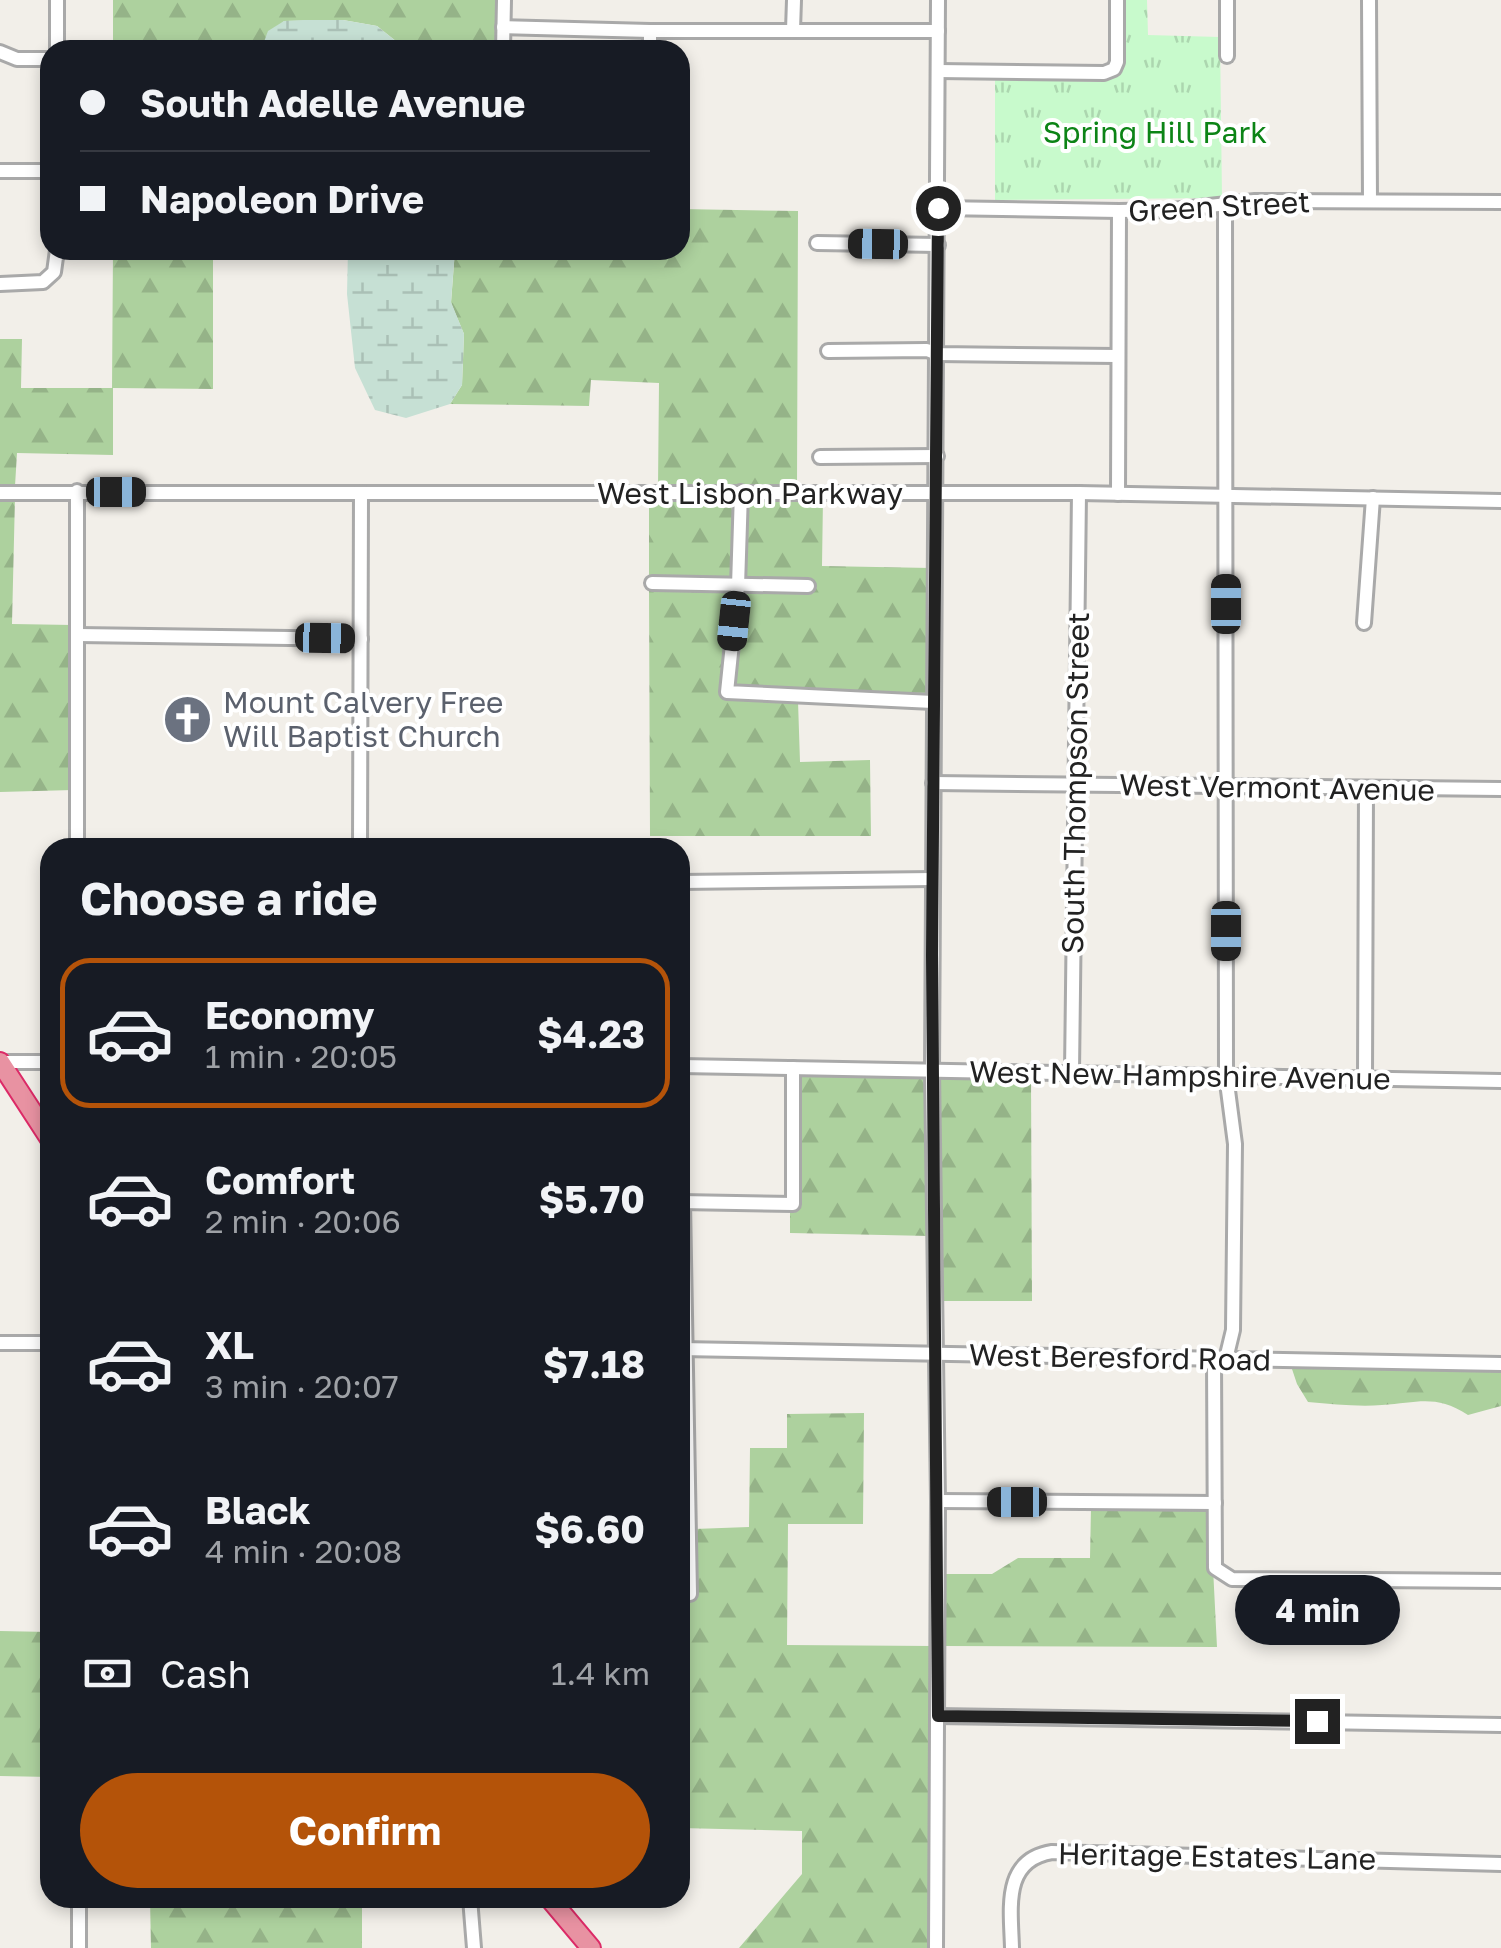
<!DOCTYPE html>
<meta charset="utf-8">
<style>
body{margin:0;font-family:"Golos Text",sans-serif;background:#242831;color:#f1f3f6;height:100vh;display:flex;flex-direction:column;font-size:38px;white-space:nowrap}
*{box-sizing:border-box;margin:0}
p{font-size:32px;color:#9ea1a6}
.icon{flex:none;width:55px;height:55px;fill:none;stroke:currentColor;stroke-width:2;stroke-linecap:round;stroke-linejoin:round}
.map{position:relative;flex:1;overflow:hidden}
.side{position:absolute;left:40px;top:838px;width:650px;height:1070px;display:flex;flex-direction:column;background:#171b24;border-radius:30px;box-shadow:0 5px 15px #0003}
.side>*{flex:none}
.top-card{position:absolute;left:40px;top:40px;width:650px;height:220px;border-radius:30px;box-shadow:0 5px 15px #0003;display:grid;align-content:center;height:220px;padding:0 40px;background:#171b24}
.end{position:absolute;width:45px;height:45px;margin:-22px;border:12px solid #222;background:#fff;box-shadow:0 0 0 5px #fff}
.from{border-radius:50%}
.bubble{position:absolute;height:70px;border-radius:35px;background:#171b24;box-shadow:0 5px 15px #0003;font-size:32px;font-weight:700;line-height:70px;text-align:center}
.car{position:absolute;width:30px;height:60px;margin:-30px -15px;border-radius:12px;box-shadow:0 0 8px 2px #0007;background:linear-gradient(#222 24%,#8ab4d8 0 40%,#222 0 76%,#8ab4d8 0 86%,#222 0)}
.top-card b{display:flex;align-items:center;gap:35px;height:95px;font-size:38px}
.top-card b+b{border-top:2px solid #363941}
.top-card i{width:25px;height:25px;background:#f1f3f6}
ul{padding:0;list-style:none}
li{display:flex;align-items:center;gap:30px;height:150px;margin:0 20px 15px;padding:0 20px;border:5px solid transparent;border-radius:30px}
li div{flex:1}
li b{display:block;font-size:38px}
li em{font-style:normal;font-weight:700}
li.active{border-color:#b45309}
li>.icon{width:90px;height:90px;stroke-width:1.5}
h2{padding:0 40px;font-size:45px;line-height:120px}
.pay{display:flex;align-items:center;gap:25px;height:110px;padding:0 40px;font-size:38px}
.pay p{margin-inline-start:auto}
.button{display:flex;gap:20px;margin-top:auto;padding:20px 40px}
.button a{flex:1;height:115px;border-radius:60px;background:#b45309;color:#fff;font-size:40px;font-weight:700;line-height:115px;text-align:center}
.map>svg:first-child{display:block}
.forest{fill:url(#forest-firs)}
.wetland{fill:url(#wetland-marsh)}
.park{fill:url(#park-tufts)}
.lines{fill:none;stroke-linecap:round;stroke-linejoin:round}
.minor-casing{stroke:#a9a9a9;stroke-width:18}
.highway-casing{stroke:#dc2a67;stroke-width:22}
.minor{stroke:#fff;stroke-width:12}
.highway{stroke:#e892a2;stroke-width:18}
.route{stroke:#222;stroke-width:12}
.labels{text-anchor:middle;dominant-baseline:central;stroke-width:8;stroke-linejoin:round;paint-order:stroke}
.park-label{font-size:30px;fill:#0c8416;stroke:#fff}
.street-label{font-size:30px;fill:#222;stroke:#fff}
.worship-label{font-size:30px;fill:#5b616d;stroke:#fff;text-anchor:start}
</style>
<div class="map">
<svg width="1501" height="1948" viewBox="0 0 1501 1948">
<defs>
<pattern id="forest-firs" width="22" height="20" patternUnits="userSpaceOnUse" patternTransform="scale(2.5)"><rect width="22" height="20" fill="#add19e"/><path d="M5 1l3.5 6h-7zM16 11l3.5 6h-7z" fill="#95b388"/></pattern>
<pattern id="wetland-marsh" width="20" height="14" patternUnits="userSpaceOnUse" patternTransform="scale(2.5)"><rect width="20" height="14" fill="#c6e0d4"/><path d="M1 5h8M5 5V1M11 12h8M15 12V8" fill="none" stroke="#aac0b6"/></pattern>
<pattern id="park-tufts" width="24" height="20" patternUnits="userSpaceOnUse" patternTransform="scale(2.5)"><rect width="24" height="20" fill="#c8facc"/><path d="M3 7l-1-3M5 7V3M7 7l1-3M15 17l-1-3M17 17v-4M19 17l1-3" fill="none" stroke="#acd6af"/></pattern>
</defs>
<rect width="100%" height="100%" fill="#f2efe9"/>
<g class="forest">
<path d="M113 0H499L498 50H407L377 26 343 20 284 21 261 50H113Z"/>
<path d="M680 209 798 211 797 487 658 486 659 383 591 380 589 406 450 404 462 385 464 334 451 303 455 250H680Z"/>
<path d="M113 250H213V389L113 388V455L17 453 15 486 0 487V339H22L21 388H112Z"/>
<path d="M15 497 12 624 73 625V790L0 792V498Z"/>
<path d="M736 497 733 580 649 577V504L646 498Z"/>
<path d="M746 497 823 498 822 566 931 568 928 696 732 687 742 591H812V580H743Z"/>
<path d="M649 588 732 591 722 697 798 701 800 762 870 760 871 836H650Z"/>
<path d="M798 1073 928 1075 930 1236 790 1233V1209H797Z"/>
<path d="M937 1075 1031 1077 1032 1301H941Z"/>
<path d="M1291 1366 1501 1369V1406L1468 1415C1435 1394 1418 1403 1382 1405 1358 1407 1333 1404 1308 1402L1297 1384Z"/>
<path d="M864 1413 863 1524H788L787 1645 933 1646 932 1948H739L802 1874V1831L680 1828V1529H685L686 1599 695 1600 694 1529 749 1527 750 1448H787V1414Z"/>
<path d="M1091 1508H1210L1217 1647 942 1646 943 1574H992L1018 1558H1090Z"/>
<path d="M0 1631 50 1632V1777L0 1776Z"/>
<path d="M150 1898H362V1948H151Z"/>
</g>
<g class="wetland">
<path d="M304 20H343L377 26 407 50H261L268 31 284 21Z"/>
<path d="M348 250H455L451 302 464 334 462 385 450 404 406 418 375 410 355 368 347 294Z"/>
</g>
<path class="park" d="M1123 0H1147L1148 35 1220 37 1222 198 995 200V78L1102 82 1123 70Z"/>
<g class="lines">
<defs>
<g id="minor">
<path d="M57 0V50"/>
<path d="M1369 0 1370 201"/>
<path d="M503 27 650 31H938"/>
<path d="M793 30 794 0"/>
<path d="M503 50 504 0"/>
<path d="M650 50V31"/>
<path d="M0 52 17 59H50"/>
<path d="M1227 56V0"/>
<path d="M938 71 1104 73 1114 69 1117 62V0"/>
<path d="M0 171H50"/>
<path d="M1225 204 1226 1075 1235 1144 1233 1330 1226 1359"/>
<path d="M938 208 1119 211 1172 210 1255 201 1501 202"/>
<path d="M817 243 938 245"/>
<path d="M0 284 43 282 54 272 57 250"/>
<path d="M828 351 927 350 937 354 1117 356"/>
<path d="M820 457 937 456"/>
<path d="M741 492 738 586 727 692 933 702"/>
<path d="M0 493H1079L1501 501"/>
<path d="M1118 494 1119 211"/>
<path d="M652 583 808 586"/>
<path d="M1364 623 1373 498"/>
<path d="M78 635 361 639"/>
<path d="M933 783 1501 789"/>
<path d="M77 848V491"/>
<path d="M360 848 361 493"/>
<path d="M680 882 933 879"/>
<path d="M0 1062H50"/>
<path d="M680 1066 1501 1081"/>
<path d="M1072 1072 1079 493"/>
<path d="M1365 1078 1366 788"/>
<path d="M680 1202 793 1204V1068"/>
<path d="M683 1202 690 1594"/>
<path d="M0 1343H50"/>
<path d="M680 1349 1501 1364"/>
<path d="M1214 1360 1215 1568 1232 1579 1501 1581"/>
<path d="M938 1501 1215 1503"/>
<path d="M937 1716 1501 1725"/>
<path d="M79 1898V1948"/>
<path d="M470 1898 474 1948"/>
<path d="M936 1948 938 1501 932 1070 938 0"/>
<path d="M1012 1948C1011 1909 1002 1860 1052 1852L1501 1864"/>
</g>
<g id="highway">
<path d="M0 1062 50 1139"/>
<path d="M549 1898 591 1948"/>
</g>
</defs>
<use href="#minor" class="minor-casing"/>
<use href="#highway" class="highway-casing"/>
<use href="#minor" class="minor"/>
<use href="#highway" class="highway"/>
</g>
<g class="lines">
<path class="route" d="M938 208 932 955 938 1716 1317 1721"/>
</g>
<defs>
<symbol id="church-disc" viewBox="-11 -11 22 22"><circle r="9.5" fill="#6b7280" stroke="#fff"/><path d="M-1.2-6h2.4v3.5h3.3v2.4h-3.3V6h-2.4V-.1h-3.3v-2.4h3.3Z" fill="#fff"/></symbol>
</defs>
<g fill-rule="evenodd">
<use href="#church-disc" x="160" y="692" width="55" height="55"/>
</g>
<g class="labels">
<g class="park-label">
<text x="1155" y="132">Spring Hill Park</text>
</g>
<g class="street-label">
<text transform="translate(1219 206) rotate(-3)">Green Street</text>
<text x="750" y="493">West Lisbon Parkway</text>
<text transform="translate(1075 783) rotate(-89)">South Thompson Street</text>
<text transform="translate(1277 787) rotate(1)">West Vermont Avenue</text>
<text transform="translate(1180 1075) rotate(1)">West New Hampshire Avenue</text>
<text transform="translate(1120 1357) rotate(1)">West Beresford Road</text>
<text transform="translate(1217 1856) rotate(1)">Heritage Estates Lane</text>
</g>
<g class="worship-label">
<text x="223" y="702">Mount Calvery Free<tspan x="223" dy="34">Will Baptist Church</tspan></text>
</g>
</g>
</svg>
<i class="end from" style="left:938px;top:208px"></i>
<i class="end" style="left:1317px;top:1721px"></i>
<div class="bubble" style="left:1235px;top:1575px;width:165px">4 min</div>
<i class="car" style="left:878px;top:244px;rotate:271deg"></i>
<i class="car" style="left:116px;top:492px;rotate:90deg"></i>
<i class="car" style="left:1226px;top:604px;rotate:0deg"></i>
<i class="car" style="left:734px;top:621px;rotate:186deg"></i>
<i class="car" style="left:325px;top:638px;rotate:91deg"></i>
<i class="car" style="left:1226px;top:931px;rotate:180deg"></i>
<i class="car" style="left:1017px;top:1502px;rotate:270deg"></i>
<div class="top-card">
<b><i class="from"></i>South Adelle Avenue</b>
<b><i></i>Napoleon Drive</b>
</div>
<section class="side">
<h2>Choose a ride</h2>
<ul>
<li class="active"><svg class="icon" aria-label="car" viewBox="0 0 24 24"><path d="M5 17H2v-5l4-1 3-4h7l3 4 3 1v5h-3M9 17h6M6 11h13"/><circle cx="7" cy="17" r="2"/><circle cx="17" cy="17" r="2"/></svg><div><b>Economy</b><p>1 min · 20:05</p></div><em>$4.23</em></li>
<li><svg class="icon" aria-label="car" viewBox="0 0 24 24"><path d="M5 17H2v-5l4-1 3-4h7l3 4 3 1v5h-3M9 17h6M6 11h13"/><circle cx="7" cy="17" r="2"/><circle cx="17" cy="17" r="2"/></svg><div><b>Comfort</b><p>2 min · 20:06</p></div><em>$5.70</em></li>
<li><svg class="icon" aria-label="car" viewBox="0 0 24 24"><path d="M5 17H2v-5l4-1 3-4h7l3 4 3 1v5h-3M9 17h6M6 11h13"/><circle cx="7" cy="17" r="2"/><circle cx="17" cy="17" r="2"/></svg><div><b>XL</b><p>3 min · 20:07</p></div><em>$7.18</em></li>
<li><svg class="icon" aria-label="car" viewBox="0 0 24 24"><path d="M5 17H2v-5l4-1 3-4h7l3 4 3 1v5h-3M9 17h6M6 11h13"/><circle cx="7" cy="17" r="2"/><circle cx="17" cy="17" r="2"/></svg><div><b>Black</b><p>4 min · 20:08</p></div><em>$6.60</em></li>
</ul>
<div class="pay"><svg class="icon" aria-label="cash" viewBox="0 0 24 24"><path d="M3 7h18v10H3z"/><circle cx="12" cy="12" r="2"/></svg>Cash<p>1.4 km</p></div>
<div class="button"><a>Confirm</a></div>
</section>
</div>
